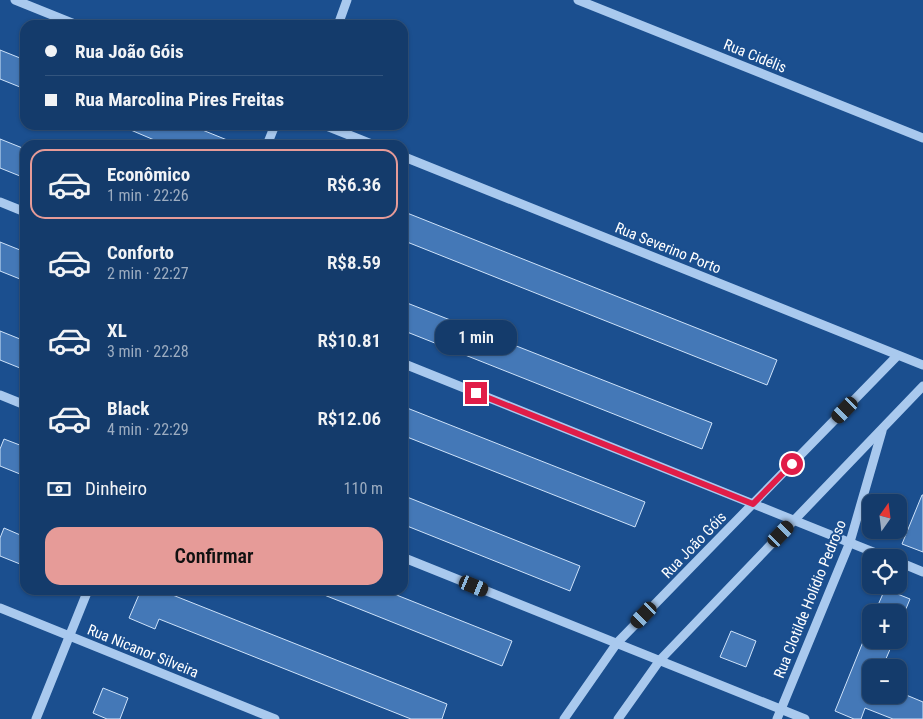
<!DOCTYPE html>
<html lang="pt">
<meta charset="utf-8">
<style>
body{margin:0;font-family:"Roboto Condensed",sans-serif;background:#214673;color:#f1f3f6;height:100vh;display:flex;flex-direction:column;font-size:19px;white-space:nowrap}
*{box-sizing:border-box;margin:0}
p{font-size:16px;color:#9dadc1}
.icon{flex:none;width:28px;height:28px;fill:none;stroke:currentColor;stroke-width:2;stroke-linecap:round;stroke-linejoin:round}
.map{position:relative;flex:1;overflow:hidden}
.panel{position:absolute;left:20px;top:140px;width:388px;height:455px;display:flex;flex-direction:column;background:#143b6b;border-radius:15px;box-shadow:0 1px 4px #0004,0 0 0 1px #33557e}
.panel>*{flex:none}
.banner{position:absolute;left:20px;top:20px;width:388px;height:110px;border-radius:15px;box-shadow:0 1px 4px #0004,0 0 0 1px #33557e;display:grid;align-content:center;height:110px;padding:0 25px;background:#143b6b}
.needle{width:32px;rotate:14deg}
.buttons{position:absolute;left:862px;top:494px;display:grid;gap:10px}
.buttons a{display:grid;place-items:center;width:45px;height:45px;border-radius:10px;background:#143b6b;box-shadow:0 1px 4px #0004,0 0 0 1px #33557e;font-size:25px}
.end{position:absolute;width:22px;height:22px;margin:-11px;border:6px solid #e11d48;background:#fff;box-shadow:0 0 0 2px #fff}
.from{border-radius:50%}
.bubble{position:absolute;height:35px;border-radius:15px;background:#143b6b;box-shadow:0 1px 4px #0004,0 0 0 1px #33557e;font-size:16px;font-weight:600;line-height:35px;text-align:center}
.car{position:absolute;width:15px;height:30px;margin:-15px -8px;border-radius:6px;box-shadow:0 0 4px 1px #0007;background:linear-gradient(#222 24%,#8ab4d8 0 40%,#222 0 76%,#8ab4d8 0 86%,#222 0)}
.banner b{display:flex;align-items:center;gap:18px;height:48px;font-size:19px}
.banner b+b{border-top:1px solid #33557e}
.banner i{width:12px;height:12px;background:#f1f3f6}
ul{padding:9px 0 0;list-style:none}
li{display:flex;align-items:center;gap:15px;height:70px;margin:0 10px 8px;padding:0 15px;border:2px solid transparent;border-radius:15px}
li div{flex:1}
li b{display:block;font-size:19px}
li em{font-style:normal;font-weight:600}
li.on{border-color:#e69b98}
li>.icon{width:45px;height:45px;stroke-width:1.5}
.pay{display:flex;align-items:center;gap:12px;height:55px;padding:0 25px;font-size:19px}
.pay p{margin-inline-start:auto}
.action{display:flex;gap:10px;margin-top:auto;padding:10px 25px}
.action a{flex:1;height:58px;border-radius:15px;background:#e69b98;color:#111;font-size:20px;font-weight:600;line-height:58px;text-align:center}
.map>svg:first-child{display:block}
.building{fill:#4478b7;stroke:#cfe3fa}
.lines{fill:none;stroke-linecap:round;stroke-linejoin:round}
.minor{stroke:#a9c9ee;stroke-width:9}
.route{stroke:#e11d48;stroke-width:6}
.labels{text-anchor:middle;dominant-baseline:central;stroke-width:4;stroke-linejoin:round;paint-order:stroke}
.street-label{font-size:15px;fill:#fff;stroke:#1b4f8f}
</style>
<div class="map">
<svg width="923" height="719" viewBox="0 0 923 719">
<rect width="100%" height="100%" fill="#1b4f8f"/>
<g class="building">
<path d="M0 50 25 60V89L0 79Z"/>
<path d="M119 125H190L237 144 166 145Z"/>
<path d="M0 139 25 149V178L0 168Z"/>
<path d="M402 211 777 360 767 385 402 240Z"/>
<path d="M0 242 25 252V281L0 271Z"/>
<path d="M402 301 712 423 702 449 402 330Z"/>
<path d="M0 331 25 341V370L0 360Z"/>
<path d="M402 406 645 502 635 527 402 435Z"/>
<path d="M4 439 25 447V461L20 474 0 466V449Z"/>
<path d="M402 495 580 566 570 591 402 524Z"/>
<path d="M922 495H923V552L902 544Z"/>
<path d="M4 528 25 537V550L20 564 0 556V538Z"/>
<path d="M885 589 910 599 899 626V612H875Z"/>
<path d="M141 590H160L447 704 442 719H411L159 619 155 629 129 618Z"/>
<path d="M314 590H384L512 641 502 666 347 604 314 591Z"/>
<path d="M871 622V640H894L882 668H871V695H899V692L923 702V719H893L865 708 861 719H854L835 711Z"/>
<path d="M731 631 756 641 746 667 720 657Z"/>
<path d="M103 688 128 698 120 719H107L93 713Z"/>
</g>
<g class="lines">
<g class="minor">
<path d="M15 0 77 25"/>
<path d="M578 0 923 138"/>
<path d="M338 25 347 0"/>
<path d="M324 125 374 145"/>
<path d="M267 145 275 125"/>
<path d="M402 156 923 365"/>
<path d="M0 202 25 212"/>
<path d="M402 363 888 558"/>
<path d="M0 395 25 405"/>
<path d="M402 557 805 719"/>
<path d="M899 562 923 572"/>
<path d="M0 608 275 719"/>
<path d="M36 719 88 590"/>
<path d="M564 719 617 643 897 356"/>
<path d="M618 719 660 660 923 386"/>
<path d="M777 719 850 542 882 431"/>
</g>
</g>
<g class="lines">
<path class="route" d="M476 393 753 504 792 464"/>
</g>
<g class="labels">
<g class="street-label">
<text transform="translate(755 56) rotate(22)">Rua Cidélis</text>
<text transform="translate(668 248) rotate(22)">Rua Severino Porto</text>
<text transform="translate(694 545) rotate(-46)">Rua João Góis</text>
<text transform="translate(810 599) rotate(-68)">Rua Clotilde Holídio Pedroso</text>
<text transform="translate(143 651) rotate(22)">Rua Nicanor Silveira</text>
</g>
</g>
</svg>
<div class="buttons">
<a><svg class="needle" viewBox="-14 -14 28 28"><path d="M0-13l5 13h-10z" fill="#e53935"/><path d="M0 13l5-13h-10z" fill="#9dadc1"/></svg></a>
<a><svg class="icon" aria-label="locate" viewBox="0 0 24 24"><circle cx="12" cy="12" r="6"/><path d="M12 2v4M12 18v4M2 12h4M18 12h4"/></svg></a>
<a>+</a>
<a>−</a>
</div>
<i class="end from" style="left:792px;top:464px"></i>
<i class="end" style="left:476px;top:393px"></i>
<div class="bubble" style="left:435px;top:320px;width:82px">1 min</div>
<i class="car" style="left:845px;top:410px;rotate:224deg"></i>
<i class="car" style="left:781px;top:534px;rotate:44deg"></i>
<i class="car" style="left:474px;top:586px;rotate:112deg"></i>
<i class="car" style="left:644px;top:615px;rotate:224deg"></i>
<div class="banner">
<b><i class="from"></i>Rua João Góis</b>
<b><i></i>Rua Marcolina Pires Freitas</b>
</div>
<section class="panel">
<ul>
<li class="on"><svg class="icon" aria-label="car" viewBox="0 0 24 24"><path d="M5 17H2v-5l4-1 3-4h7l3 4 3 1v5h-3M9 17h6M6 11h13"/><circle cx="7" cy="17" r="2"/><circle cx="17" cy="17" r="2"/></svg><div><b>Econômico</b><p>1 min · 22:26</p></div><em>R$6.36</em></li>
<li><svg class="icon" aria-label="car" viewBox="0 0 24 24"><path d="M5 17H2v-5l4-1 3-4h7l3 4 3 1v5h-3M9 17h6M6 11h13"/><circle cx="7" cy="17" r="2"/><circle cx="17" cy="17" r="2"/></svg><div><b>Conforto</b><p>2 min · 22:27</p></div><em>R$8.59</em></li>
<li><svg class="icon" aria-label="car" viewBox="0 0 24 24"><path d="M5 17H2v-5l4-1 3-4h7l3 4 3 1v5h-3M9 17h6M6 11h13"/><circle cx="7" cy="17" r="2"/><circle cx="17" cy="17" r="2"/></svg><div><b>XL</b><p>3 min · 22:28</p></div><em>R$10.81</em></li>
<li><svg class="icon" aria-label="car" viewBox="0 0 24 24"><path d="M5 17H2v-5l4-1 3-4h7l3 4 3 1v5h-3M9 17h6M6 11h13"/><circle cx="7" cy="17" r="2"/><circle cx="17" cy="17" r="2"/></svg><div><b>Black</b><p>4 min · 22:29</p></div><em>R$12.06</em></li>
</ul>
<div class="pay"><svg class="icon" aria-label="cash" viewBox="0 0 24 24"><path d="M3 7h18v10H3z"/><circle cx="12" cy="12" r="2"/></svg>Dinheiro<p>110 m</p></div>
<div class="action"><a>Confirmar</a></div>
</section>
</div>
